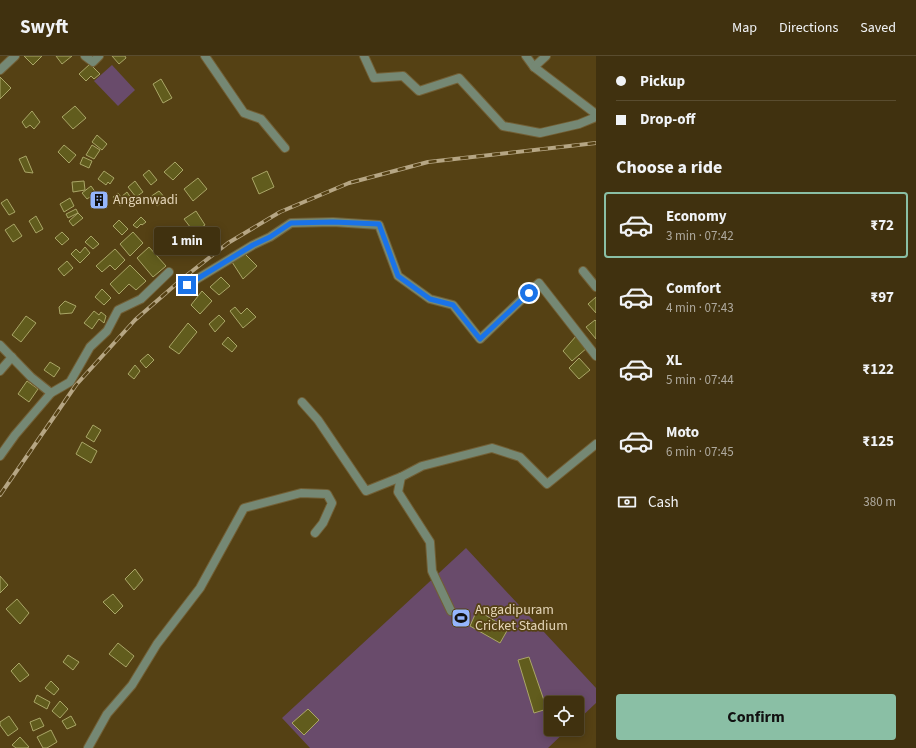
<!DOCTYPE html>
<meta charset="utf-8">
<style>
body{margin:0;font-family:"Source Sans 3",sans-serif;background:#4b3d1d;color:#f1f3f6;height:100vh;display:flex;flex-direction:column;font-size:15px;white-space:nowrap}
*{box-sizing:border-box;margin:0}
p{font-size:13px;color:#aea99e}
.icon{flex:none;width:22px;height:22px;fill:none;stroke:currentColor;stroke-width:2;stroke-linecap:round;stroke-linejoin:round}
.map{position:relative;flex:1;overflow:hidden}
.panel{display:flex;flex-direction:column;background:#40310f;width:320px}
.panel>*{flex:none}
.guide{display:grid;align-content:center;height:88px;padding:0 20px;background:#40310f}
.tools{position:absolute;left:544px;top:640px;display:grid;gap:8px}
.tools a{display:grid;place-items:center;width:40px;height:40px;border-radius:4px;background:#40310f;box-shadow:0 2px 10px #0003,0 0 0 1px #594c2f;font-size:20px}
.end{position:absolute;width:18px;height:18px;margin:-9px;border:5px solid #1a73e8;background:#fff;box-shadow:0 0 0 2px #fff}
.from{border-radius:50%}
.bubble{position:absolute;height:28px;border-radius:4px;background:#40310f;box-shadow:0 2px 10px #0003,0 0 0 1px #594c2f;font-size:13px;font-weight:700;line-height:28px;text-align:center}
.guide b{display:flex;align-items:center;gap:14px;height:38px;font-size:15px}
.guide b+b{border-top:1px solid #594c2f}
.guide i{width:10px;height:10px;background:#f1f3f6}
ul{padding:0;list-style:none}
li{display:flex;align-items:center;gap:12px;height:66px;margin:0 8px 6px;padding:0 12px;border:2px solid transparent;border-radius:4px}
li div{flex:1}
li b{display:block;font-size:15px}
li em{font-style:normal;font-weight:700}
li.current{border-color:#8abfa5}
li>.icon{width:36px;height:36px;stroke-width:1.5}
h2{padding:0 20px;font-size:18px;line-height:48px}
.pay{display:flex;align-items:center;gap:10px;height:44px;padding:0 20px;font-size:15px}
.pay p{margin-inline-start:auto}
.button{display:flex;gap:8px;margin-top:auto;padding:8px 20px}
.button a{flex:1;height:46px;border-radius:4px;background:#8abfa5;color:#111;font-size:16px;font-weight:700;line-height:46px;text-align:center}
header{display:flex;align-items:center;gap:24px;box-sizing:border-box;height:56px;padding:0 20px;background:#40310f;border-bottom:1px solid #594c2f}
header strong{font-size:19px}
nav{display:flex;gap:22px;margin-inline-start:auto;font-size:14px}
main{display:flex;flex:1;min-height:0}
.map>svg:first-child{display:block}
.green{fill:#694b6b}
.building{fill:#615c1d;stroke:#aaa667}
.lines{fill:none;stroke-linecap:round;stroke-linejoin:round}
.street-casing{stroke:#725f35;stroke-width:10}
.street{stroke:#758874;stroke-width:8}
.rail-casing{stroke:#b6a684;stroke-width:4}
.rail{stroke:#554114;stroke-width:2.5;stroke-dasharray:8;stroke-linecap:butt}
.route{stroke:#1a73e8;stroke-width:5}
.labels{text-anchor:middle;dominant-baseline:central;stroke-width:3.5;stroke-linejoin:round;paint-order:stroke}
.poi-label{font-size:14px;fill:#e4d5b8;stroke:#554114;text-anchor:start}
</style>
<header>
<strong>Swyft</strong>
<nav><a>Map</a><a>Directions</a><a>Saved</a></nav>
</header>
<main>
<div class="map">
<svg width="596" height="692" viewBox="0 0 596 692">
<rect width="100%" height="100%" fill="#554114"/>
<g class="green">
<path d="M112 9 135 34 118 50 94 25Z"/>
<path d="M466 492 596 632V647L577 665V647H551V673H568L548 692H310L282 662Z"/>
</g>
<g class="building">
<path d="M24 0H42L33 9Z"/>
<path d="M56 0H72L62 8Z"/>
<path d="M112 0H125L126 2 119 8Z"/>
<path d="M90 8 100 18 94 23 91 20 86 25 79 18Z"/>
<path d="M0 21 11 32 0 43Z"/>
<path d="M161 23 172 42 163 47 153 28Z"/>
<path d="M75 50 86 62 73 73 62 61Z"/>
<path d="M32 55 40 66 34 73 30 69 26 72 22 66Z"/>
<path d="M97 79 107 88 102 94 92 86Z"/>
<path d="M64 89 76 99 69 107 58 96Z"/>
<path d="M92 89 100 94 94 103 86 99Z"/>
<path d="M26 100 33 117 25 116 19 103Z"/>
<path d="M83 101 92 105 89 112 80 108Z"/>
<path d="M175 106 183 114 173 124 164 116Z"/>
<path d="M149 114 157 124 151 129 143 119Z"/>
<path d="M104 115 114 122 110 128 108 126 106 129 98 123Z"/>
<path d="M267 115 274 131 259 138 252 122Z"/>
<path d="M198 122 207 133 193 145 184 133Z"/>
<path d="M84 125 85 134 73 136 72 126Z"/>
<path d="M135 125 143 136 136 141 128 131Z"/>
<path d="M91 130 96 137 87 143 82 137Z"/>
<path d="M159 135 166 143 157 150 150 141Z"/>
<path d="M127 136 131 142 120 150 113 141 118 137 121 141Z"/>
<path d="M102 137 106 144 97 151 92 144Z"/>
<path d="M70 142 74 150 64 156 60 148Z"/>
<path d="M7 143 15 156 9 159 1 147Z"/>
<path d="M76 153 78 157 68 162 66 158Z"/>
<path d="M196 155 205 169 194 176 184 163Z"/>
<path d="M78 157 83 162 73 170 69 165Z"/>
<path d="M36 160 43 173 36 177 29 165Z"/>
<path d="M141 161 146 166 142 169 141 168 137 172 133 169Z"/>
<path d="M119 164 128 173 122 179 113 170Z"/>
<path d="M14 168 22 180 13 186 5 174Z"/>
<path d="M62 176 69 183 62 189 55 182Z"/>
<path d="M133 176 143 187 130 200 120 188Z"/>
<path d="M171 179 181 185 172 197 162 192Z"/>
<path d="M91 180 99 188 93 193 85 186Z"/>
<path d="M85 191 90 197 80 207 71 198 76 193 80 197Z"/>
<path d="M149 191 166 210 153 221 137 202Z"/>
<path d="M115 193 125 204 115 214 110 209 102 216 96 210Z"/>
<path d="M245 198 257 210 243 223 232 206Z"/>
<path d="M67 205 73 212 64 220 58 213Z"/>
<path d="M130 209 146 225 136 234 129 228 119 238 110 228Z"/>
<path d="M221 221 230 230 219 239 210 231Z"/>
<path d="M102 233 111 242 104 249 95 241Z"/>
<path d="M202 235 212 245 200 258 191 249Z"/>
<path d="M596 241V257L588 248Z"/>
<path d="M65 245 76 250 72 257 60 258 59 251Z"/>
<path d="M235 251 241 258 247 252 256 261 243 272 230 255Z"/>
<path d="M94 255 99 259 101 256 106 260 104 267 99 263 92 273 84 267Z"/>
<path d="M219 259 225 265 215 276 209 268Z"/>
<path d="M26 260 36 267 21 286 12 279Z"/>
<path d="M595 264 596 265V283L586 271Z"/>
<path d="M188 267 197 276 179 298 169 291Z"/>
<path d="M577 279 588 291 572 305 563 295Z"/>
<path d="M228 281 237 290 232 296 222 288Z"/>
<path d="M148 298 154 304 146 312 140 305Z"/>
<path d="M579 302 590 314 579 323 569 312Z"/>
<path d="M50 306 60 312 54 321 44 314Z"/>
<path d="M135 309 140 315 134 323 128 318Z"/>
<path d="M27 325 38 333 29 346 18 338Z"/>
<path d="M93 369 101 374 94 386 86 381Z"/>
<path d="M82 386 97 395 91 407 76 398Z"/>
<path d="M135 513 143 524 134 534 125 523Z"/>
<path d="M0 520 8 529 0 537Z"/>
<path d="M113 538 123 550 115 558 103 546Z"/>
<path d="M17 543 29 557 20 568 6 553Z"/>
<path d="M477 554 508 573 500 587 470 570Z"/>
<path d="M118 587 134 600 126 611 109 598Z"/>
<path d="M68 599 79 606 73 614 63 606Z"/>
<path d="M529 601 547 653 534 657 518 604Z"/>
<path d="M19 607 29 619 20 626 11 615Z"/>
<path d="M51 625 59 633 54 639 45 632Z"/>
<path d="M37 639 50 646 47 653 34 646Z"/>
<path d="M60 645 68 653 60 662 52 655Z"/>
<path d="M308 653 319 664 304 679 292 667Z"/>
<path d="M9 660 18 673 8 680 0 669V666Z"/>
<path d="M71 660 76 669 67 673 62 665Z"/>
<path d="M40 662 44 670 33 675 30 666Z"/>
<path d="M51 674 57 686 47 692H43L37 681Z"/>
<path d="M20 681 29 691 27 692H16L12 689Z"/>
</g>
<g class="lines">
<defs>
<g id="street">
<path d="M85 0 93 6 99 0"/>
<path d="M205 0 244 57 261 63 285 92"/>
<path d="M364 0 374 22 403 20 419 35 459 22 503 70 540 77 579 68 596 61"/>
<path d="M526 0 534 11 596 58"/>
<path d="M534 11 546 0"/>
<path d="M0 14 15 0"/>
<path d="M583 215 596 231"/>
<path d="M187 229 253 189 270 181 291 167 333 166 379 169 398 220 430 243 453 249 480 283 539 227 596 300"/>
<path d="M0 289 31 321 51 337"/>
<path d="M0 315 12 301"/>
<path d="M302 346 318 364 366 435 401 421"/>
<path d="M0 400 15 379 51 337 70 326 90 291 107 275 118 254 141 243 169 216"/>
<path d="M451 555 432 515 430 486 398 436 401 421 422 410 492 392 520 401 547 428 596 388"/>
<path d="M88 692 107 658 132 629 157 588 200 532 244 452 301 437 327 438 332 447 323 467 315 477"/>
</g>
</defs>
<use href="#street" class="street-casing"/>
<use href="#street" class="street"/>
<defs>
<path id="rail" d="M0 439 76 329 135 264 182 223 228 187 280 156 349 127 428 106 596 87"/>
</defs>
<use href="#rail" class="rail-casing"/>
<use href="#rail" class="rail"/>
</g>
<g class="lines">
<path class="route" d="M187 229 253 189 270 181 291 167 333 166 379 168 398 220 430 243 453 249 480 283 529 237"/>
</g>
<defs>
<symbol id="building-square" viewBox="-11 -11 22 22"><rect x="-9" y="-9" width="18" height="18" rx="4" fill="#95b6fd" stroke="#554114"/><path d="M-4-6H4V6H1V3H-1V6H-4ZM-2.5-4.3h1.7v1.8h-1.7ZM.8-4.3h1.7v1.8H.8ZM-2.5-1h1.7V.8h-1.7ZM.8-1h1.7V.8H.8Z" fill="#111"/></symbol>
<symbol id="stadium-square" viewBox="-11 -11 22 22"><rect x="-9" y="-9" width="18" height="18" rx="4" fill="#95b6fd" stroke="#554114"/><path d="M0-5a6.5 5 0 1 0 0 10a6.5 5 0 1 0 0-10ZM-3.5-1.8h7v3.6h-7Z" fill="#111"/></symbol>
</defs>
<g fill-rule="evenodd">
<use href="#building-square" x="88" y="133" width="22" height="22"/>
<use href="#stadium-square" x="450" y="551" width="22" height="22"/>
</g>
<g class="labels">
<g class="poi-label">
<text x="113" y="144">Anganwadi</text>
<text x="475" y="554">Angadipuram<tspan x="475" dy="16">Cricket Stadium</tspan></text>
</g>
</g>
</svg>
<div class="tools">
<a><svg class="icon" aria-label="locate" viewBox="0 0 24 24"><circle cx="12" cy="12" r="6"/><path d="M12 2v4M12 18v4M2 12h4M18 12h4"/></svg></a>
</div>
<i class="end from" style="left:529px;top:237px"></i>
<i class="end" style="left:187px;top:229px"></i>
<div class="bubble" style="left:154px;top:171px;width:66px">1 min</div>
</div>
<section class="panel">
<div class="guide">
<b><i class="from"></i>Pickup</b>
<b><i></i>Drop-off</b>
</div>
<h2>Choose a ride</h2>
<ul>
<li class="current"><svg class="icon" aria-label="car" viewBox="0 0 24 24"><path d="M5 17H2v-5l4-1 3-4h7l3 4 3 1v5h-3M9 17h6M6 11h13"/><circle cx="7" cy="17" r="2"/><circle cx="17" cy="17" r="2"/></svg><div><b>Economy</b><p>3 min · 07:42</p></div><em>₹72</em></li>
<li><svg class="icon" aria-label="car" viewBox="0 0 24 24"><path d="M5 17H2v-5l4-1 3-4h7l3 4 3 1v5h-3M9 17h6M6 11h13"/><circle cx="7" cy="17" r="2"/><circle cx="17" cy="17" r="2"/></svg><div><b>Comfort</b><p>4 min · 07:43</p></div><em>₹97</em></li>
<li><svg class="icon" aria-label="car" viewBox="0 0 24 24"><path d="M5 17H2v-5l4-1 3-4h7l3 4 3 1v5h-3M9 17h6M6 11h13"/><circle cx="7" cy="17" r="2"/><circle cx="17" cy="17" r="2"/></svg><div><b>XL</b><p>5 min · 07:44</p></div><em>₹122</em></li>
<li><svg class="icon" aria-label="car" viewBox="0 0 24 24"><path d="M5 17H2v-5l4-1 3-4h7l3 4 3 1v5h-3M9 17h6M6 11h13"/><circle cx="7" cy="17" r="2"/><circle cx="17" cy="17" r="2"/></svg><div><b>Moto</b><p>6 min · 07:45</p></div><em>₹125</em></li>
</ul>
<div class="pay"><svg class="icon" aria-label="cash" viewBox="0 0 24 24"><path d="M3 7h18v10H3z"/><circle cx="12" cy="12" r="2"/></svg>Cash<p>380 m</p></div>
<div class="button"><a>Confirm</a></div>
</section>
</main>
